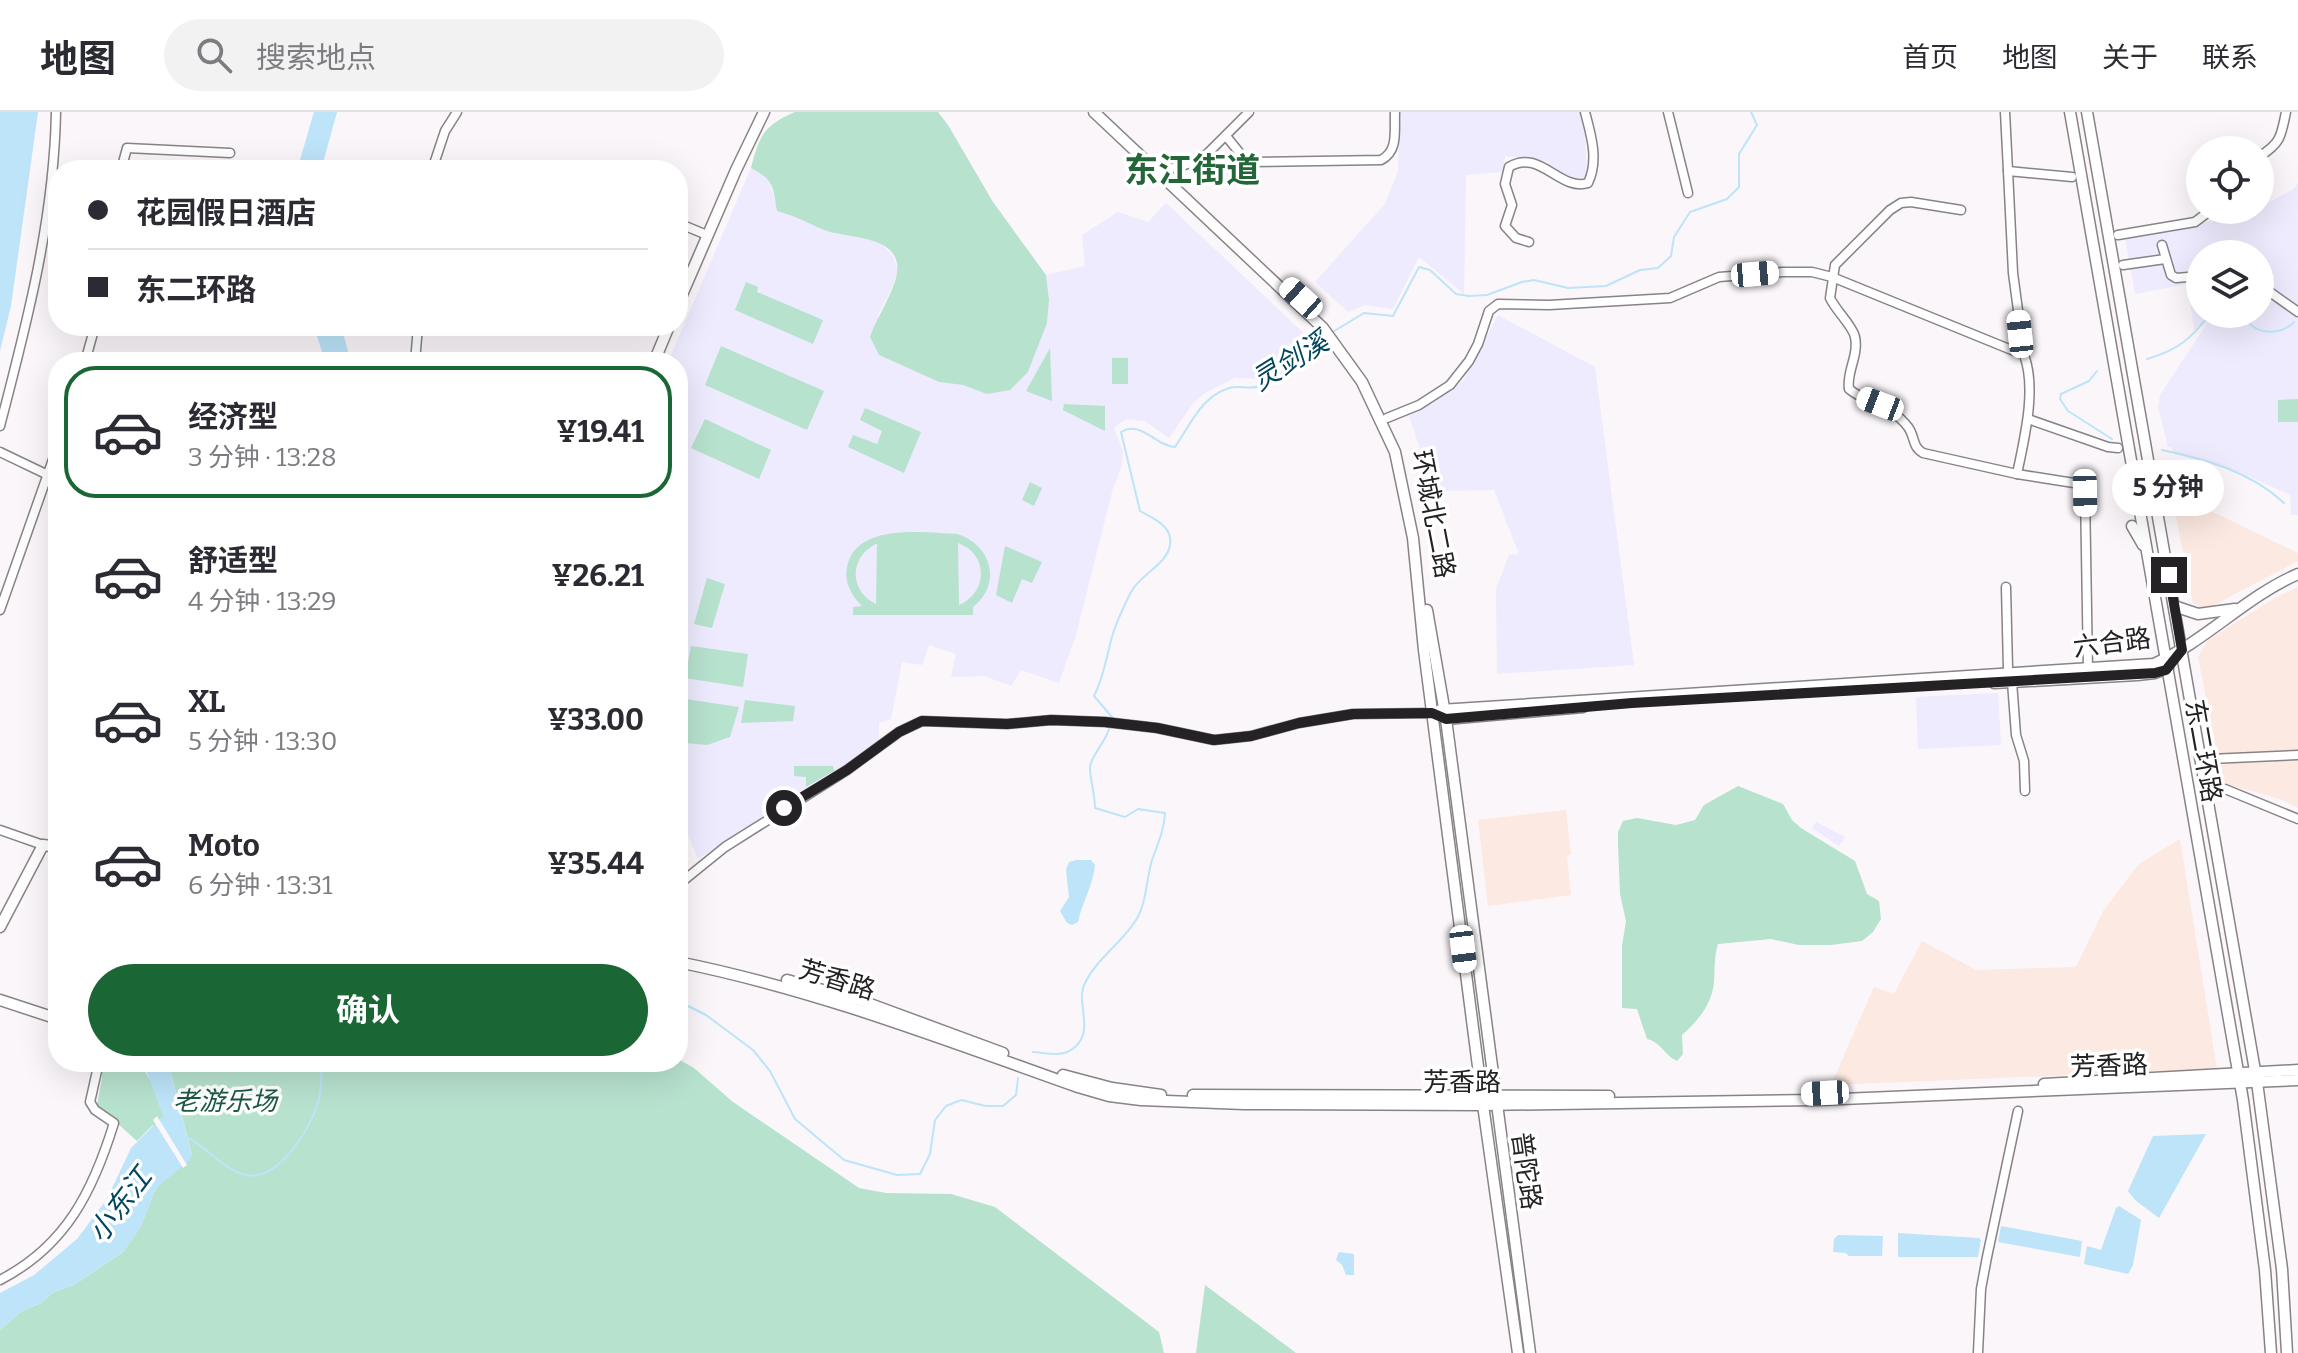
<!DOCTYPE html>
<html lang="zh">
<meta charset="utf-8">
<style>
body{margin:0;font-family:Bitter,"Noto Sans SC",serif;background:#f2f2f3;color:#2b2b33;height:100vh;display:flex;flex-direction:column;font-size:30px;white-space:nowrap}
*{box-sizing:border-box;margin:0}
p{font-size:26px;color:#7c7c81}
.icon{flex:none;width:44px;height:44px;fill:none;stroke:currentColor;stroke-width:2;stroke-linecap:round;stroke-linejoin:round}
.map{position:relative;flex:1;overflow:hidden}
.side{position:absolute;left:48px;top:240px;width:640px;height:720px;display:flex;flex-direction:column;background:#fff;border-radius:32px;box-shadow:0 8px 32px #0002}
.side>*{flex:none}
.top-card{position:absolute;left:48px;top:48px;width:640px;height:176px;border-radius:32px;box-shadow:0 8px 32px #0002;display:grid;align-content:center;height:176px;padding:0 40px;background:#fff}
.buttons{position:absolute;left:2186px;top:24px;display:grid;gap:16px}
.buttons a{display:grid;place-items:center;width:88px;height:88px;border-radius:50%;background:#fff;box-shadow:0 8px 32px #0002;font-size:40px}
.end{position:absolute;width:36px;height:36px;margin:-18px;border:10px solid #242224;background:#fff;box-shadow:0 0 0 4px #fff}
.from{border-radius:50%}
.bubble{position:absolute;height:56px;border-radius:28px;background:#fff;box-shadow:0 8px 32px #0002;font-size:26px;font-weight:700;line-height:56px;text-align:center}
.car{position:absolute;width:24px;height:48px;margin:-24px -12px;border-radius:10px;box-shadow:0 0 6px 2px #0007;background:linear-gradient(#fff 24%,#345 0 40%,#fff 0 76%,#345 0 86%,#fff 0)}
.top-card b{display:flex;align-items:center;gap:28px;height:76px;font-size:30px}
.top-card b+b{border-top:2px solid #e1e1e2}
.top-card i{width:20px;height:20px;background:#2b2b33}
ul{padding:14px 0 0;list-style:none}
li{display:flex;align-items:center;gap:24px;height:132px;margin:0 16px 12px;padding:0 24px;border:4px solid transparent;border-radius:32px}
li div{flex:1}
li b{display:block;font-size:30px}
li em{font-style:normal;font-weight:700}
li.on{border-color:#1a6634}
li>.icon{width:72px;height:72px;stroke-width:1.5}
.action{display:flex;gap:16px;margin-top:auto;padding:16px 40px}
.action a{flex:1;height:92px;border-radius:48px;background:#1a6634;color:#fff;font-size:32px;font-weight:700;line-height:92px;text-align:center}
header{display:flex;align-items:center;gap:48px;box-sizing:border-box;height:112px;padding:0 40px;background:#fff;border-bottom:2px solid #e1e1e2}
header strong{font-size:38px}
nav{display:flex;gap:44px;margin-inline-start:auto;font-size:28px}
.search{width:560px;height:72px;background:#f2f2f3;display:flex;align-items:center;gap:20px;box-sizing:border-box;padding:0 28px;border-radius:44px;color:#7c7c81;font-size:30px}
.map>svg:first-child{display:block}
.commercial{fill:#fce9e1}
.education{fill:#edebfd;fill-rule:evenodd}
.green{fill:#b7e2ce;fill-rule:evenodd}
.water{fill:#bde4f9}
.pier{fill:#faf6fa}
.lines{fill:none;stroke-linecap:round;stroke-linejoin:round}
.stream{stroke:#bde4f9;stroke-width:2}
.minor-casing{stroke:#878387;stroke-width:11}
.major-casing{stroke:#878387;stroke-width:13}
.minor{stroke:#fff;stroke-width:8}
.major{stroke:#fff;stroke-width:10}
.route{stroke:#242224;stroke-width:10}
.labels{text-anchor:middle;dominant-baseline:central;stroke-width:7;stroke-linejoin:round;paint-order:stroke}
.street-label{font-size:26px;fill:#242224;stroke:#fff}
.park-label{font-size:26px;font-style:italic;fill:#1b5942;stroke:#fff}
.water-label{font-size:28px;font-style:italic;fill:#01455f;stroke:#fff}
.district-label{font-size:34px;font-weight:bold;fill:#236638;stroke:#fff}
</style>
<header>
<strong>地图</strong>
<div class="search"><svg class="icon" aria-label="search" viewBox="0 0 24 24"><circle cx="10" cy="10" r="6"/><path d="M15 15l6 6"/></svg>搜索地点</div>
<nav><a>首页</a><a>地图</a><a>关于</a><a>联系</a></nav>
</header>
<div class="map">
<svg width="2298" height="1241" viewBox="0 0 2298 1241">
<rect width="100%" height="100%" fill="#faf6fa"/>
<g class="commercial">
<path d="M2196 392 2298 441V449L2212 494 2202 496 2193 491 2175 400 2191 397Z"/>
<path d="M2298 475V696L2280 687 2223 671 2198 545 2208 528 2275 486Z"/>
<path d="M1566 698 1571 742 1567 744 1571 783 1488 794 1478 708Z"/>
<path d="M2180 727 2217 957 1831 973 1874 875 1894 882 1922 829 1976 858 2076 855 2103 799 2139 752Z"/>
</g>
<g class="education">
<path d="M1400 0H1581L1585 22 1587 65 1572 67 1546 49 1505 44 1503 60 1466 63 1464 182 1419 145 1393 197 1365 193 1348 200 1315 170 1385 92 1398 59Z"/>
<path d="M751 56 769 65 778 99 798 105 826 119 877 127 893 144 898 159 890 180 878 203 879 243 939 270 963 273 987 282 1028 260 1047 211 1049 188 1046 163 1085 154 1082 123 1118 100 1148 110 1166 91 1310 227 1260 267 1235 266 1205 281 1194 290 1169 326 1145 309 1126 307 1114 316 1123 340 1122 353 1112 380 1076 523 1059 571 1021 558 1011 574 984 564 951 565 956 542 929 533 922 553 902 550 891 607 879 611V628L823 668 698 747 678 698V250H668Z"/>
<path d="M2298 71V403H2291L2290 383 2242 361 2174 342 2172 335H2168L2158 295 2160 283 2208 210 2194 218 2188 172 2135 182 2125 125 2222 107V102L2260 98V95L2294 77ZM2200 142H2260V202H2200Z"/>
<path d="M1498 203 1595 255 1634 553 1497 562 1496 477 1509 443 1519 442 1494 378 1429 379 1421 340 1409 304 1434 290 1463 269Z"/>
<path d="M1998 581 2001 633 1918 637 1916 585Z"/>
<path d="M1816 710 1845 725 1839 734 1812 716Z"/>
</g>
<g class="green">
<path d="M795 0H938L948 13 993 90 1046 163 1049 188 1047 211 1028 260 1010 278 987 282 963 273 939 270 879 243 870 225C877 205 894 180 897 161 902 122 847 127 824 118 808 111 795 104 777 99 773 74 774 68 751 56 759 24 764 13 795 0Z"/>
<path d="M746 170 758 175 757 180 823 208 813 232 735 198Z"/>
<path d="M721 234 824 279 807 318 705 273Z"/>
<path d="M1050 236 1052 289 1026 279Z"/>
<rect x="1112" y="246" width="16" height="26"/>
<path d="M2298 287V310H2278V288Z"/>
<path d="M1064 292 1105 294V319L1063 298Z"/>
<path d="M865 296 921 320 904 361 848 335 853 323 877 332 882 319 860 308Z"/>
<path d="M705 307 771 338 759 367 691 336Z"/>
<path d="M1030 370 1042 376 1034 394 1022 388Z"/>
<path d="M957 422C991 432 1003 472 973 495V503H853V495L862 494C851 483 844 470 847 455 855 411 923 420 957 422ZM958 431C989 442 988 481 959 493ZM876 432H877L876 492C849 479 849 445 876 432Z"/>
<path d="M1005 434 1042 450 1032 471 1022 467 1012 491 996 483Z"/>
<path d="M707 466 725 472 712 516 694 512Z"/>
<path d="M691 534 748 542 743 575 685 566Z"/>
<path d="M679 586 739 595 730 625 707 633 685 631 678 620Z"/>
<path d="M745 588 795 594 793 609 741 611Z"/>
<path d="M794 654H833L834 659 806 675V665L794 664Z"/>
<path d="M1738 674 1783 692 1792 708 1801 716 1855 749 1867 782 1879 789 1881 807 1873 820 1862 829 1831 833H1799L1771 827 1718 832C1714 845 1715 856 1714 870 1712 892 1698 909 1682 923L1683 942 1677 949C1664 943 1661 930 1647 927L1637 897 1622 896V834L1626 809 1620 782 1618 733V720L1623 709 1637 706 1676 713 1695 708 1704 693Z"/>
<path d="M678 947 694 956 733 990 859 1076 886 1081 951 1082 995 1095 1159 1220 1164 1241H0V1218L22 1199 41 1191 54 1180 74 1173 123 1140 140 1116 156 1076 177 1056 153 1013 137 1029 97 993 102 966V950H143L145 959 192 1043 168 950H678Z"/>
<path d="M1205 1173 1296 1241H1196Z"/>
</g>
<g class="water">
<path d="M0 0H38L11 194 0 239Z"/>
<path d="M314 0H337L321 58H297Z"/>
<path d="M314 214H341L351 250H325Z"/>
<path d="M1076 748H1091L1095 753C1093 774 1082 790 1078 810L1072 813 1067 811 1060 799 1069 785 1066 758 1069 750Z"/>
<path d="M143 950H168L192 1044 188 1050 156 1076 140 1116 124 1139 74 1173 54 1180 41 1191 22 1199 0 1218V1181L34 1163 77 1127 107 1087 131 1036 163 1004Z"/>
<path d="M2206 1022 2159 1106 2135 1088 2128 1079 2153 1024Z"/>
<path d="M2119 1094 2141 1108 2133 1153 2128 1162 2084 1152 2087 1134 2101 1138 2116 1096Z"/>
<path d="M2001 1114 2082 1129 2080 1145 1998 1130Z"/>
<path d="M1898 1121 1979 1126 1981 1128 1978 1145H1898Z"/>
<path d="M1838 1123 1883 1124 1882 1144H1849L1846 1141 1833 1140 1834 1127Z"/>
<path d="M1339 1140 1354 1142V1163H1346L1342 1153 1336 1148Z"/>
</g>
<path class="pier" d="M157 1004 187 1053 183 1056 153 1008Z"/>
<g class="lines">
<g class="stream">
<path d="M2244 202C2251 223 2280 225 2294 210"/>
<path d="M1331 221 1364 201 1393 204 1419 155 1430 158 1456 182 1469 184 1487 183 1522 170 1534 168 1568 176 1606 174 1640 158 1658 156 1671 144 1674 125 1690 100 1727 87 1739 75V42L1757 13 1751 0"/>
<path d="M2147 247C2178 238 2191 227 2210 202"/>
<path d="M2097 259 2089 269 2061 282 2060 287 2068 299 2112 327"/>
<path d="M2162 338C2206 347 2251 360 2284 391"/>
<path d="M1112 608V605L1094 584C1104 565 1106 546 1112 525 1116 510 1124 494 1131 480 1140 462 1167 453 1170 433 1173 414 1154 407 1140 399L1121 320C1142 308 1155 334 1175 335 1191 312 1201 285 1229 276 1240 273 1251 278 1260 274 1279 268 1309 238 1326 225"/>
<path d="M678 889 706 903 753 938 770 959 795 1007 844 1048 897 1063 920 1062 930 1042 935 1008 946 994 961 988 986 994H1003L1016 983 1018 966"/>
<path d="M1033 940C1048 941 1063 946 1075 935 1095 918 1075 890 1085 871 1097 846 1122 831 1136 808 1147 790 1146 768 1152 748 1158 731 1164 719 1165 701L1138 697 1125 705 1095 696C1095 682 1090 668 1090 656 1090 644 1107 629 1110 614"/>
<path d="M186 1025C207 1034 220 1055 242 1062 277 1074 312 1015 319 987 322 975 321 962 322 950"/>
</g>
<defs>
<g id="minor">
<path d="M1668 0 1688 81"/>
<path d="M2005 0 2008 59"/>
<path d="M1226 24 1247 50 1381 48C1399 39 1394 18 1395 0"/>
<path d="M2260 44C2281 31 2281 24 2286 0"/>
<path d="M121 58 127 36 230 41"/>
<path d="M432 58 445 19 457 0"/>
<path d="M1161 62 1165 58 1200 49 1249 0"/>
<path d="M1961 98 1911 90 1901 91 1890 98 1835 153 1830 186C1836 199 1853 214 1855 225 1859 244 1846 260 1849 277 1867 292 1893 294 1908 315 1915 324 1912 335 1923 341L2017 362 2074 371 2082 375 2085 381 2088 557"/>
<path d="M678 111 707 123"/>
<path d="M2118 123 2195 110 2211 98"/>
<path d="M1529 130 1516 126 1505 114 1512 93 1505 72 1509 55C1540 36 1560 80 1588 71 1599 48 1591 23 1585 0"/>
<path d="M2162 133 2171 163 2176 166 2200 164"/>
<path d="M2123 153 2165 147"/>
<path d="M2260 173 2298 200"/>
<path d="M2024 243 2013 161 2008 59 2072 65"/>
<path d="M85 250 95 214"/>
<path d="M415 250 418 214"/>
<path d="M1387 306 1419 293 1450 273 1469 249 1478 232 1489 199 1498 192 1549 193 1670 186 1719 165 1783 160H1812L1832 165 2024 243C2037 277 2024 328 2017 362"/>
<path d="M2028 307 2108 335 2118 336"/>
<path d="M0 314C27 211 54 107 56 0"/>
<path d="M0 340 48 363"/>
<path d="M2006 475 2008 557 2012 570 2016 623 2024 649 2025 679"/>
<path d="M0 498 58 333"/>
<path d="M2210 647 2298 643"/>
<path d="M2205 678 2215 680 2225 677 2298 707"/>
<path d="M0 718 43 733"/>
<path d="M678 773 725 735 847 658 899 620 922 609 1007 612 1051 608 1105 610 1157 616 1214 628 1251 624 1299 611 1353 602 1432 601"/>
<path d="M0 1168C66 1134 93 1079 114 1011L95 998 90 990 99 950"/>
<path d="M1978 1241 1981 1177 1987 1145 2018 999"/>
</g>
<g id="major">
<path d="M1094 0 1323 216 1362 270 1395 340 1413 426 1424 538 1483 993 1518 1241"/>
<path d="M2070 0 2243 988 2265 1158 2271 1241"/>
<path d="M2087 0 2257 970 2282 1157 2287 1241"/>
<path d="M678 192 736 58 764 0"/>
<path d="M654 250 669 214"/>
<path d="M2159 392 2162 372"/>
<path d="M2132 414 2143 433"/>
<path d="M2174 494 2198 502 2235 497"/>
<path d="M1427 498 1446 607 1530 1241"/>
<path d="M1994 571 2137 563 2155 561 2168 556"/>
<path d="M1440 598 2154 552C2206 529 2245 485 2298 462"/>
<path d="M1440 604 1446 607 1583 595"/>
<path d="M0 815 43 733 58 735"/>
<path d="M678 850C817 878 945 928 1078 975L1109 984 1141 988 1244 992 1483 993 1818 988 2298 968"/>
<path d="M787 868 862 889 1003 941"/>
<path d="M0 888 58 907"/>
<path d="M1063 963 1112 976 1161 983"/>
<path d="M2044 972 2298 958"/>
<path d="M1193 983 1609 984"/>
</g>
</defs>
<use href="#minor" class="minor-casing"/>
<use href="#major" class="major-casing"/>
<use href="#minor" class="minor"/>
<use href="#major" class="major"/>
</g>
<g class="lines">
<path class="route" d="M784 696 847 658 899 620 922 609 1007 612 1051 608 1105 610 1157 616 1214 628 1251 624 1299 611 1353 602 1432 601 1446 607 1632 591 2155 561 2166 558 2182 538 2169 463"/>
</g>
<g class="labels">
<g class="street-label">
<text transform="translate(1433 402) rotate(79)">环城北二路</text>
<text transform="translate(2112 531) rotate(-7)">六合路</text>
<text transform="translate(2203 639) rotate(80)">东二环路</text>
<text transform="translate(837 868) rotate(17)">芳香路</text>
<text transform="translate(2109 954) rotate(-2)">芳香路</text>
<text x="1462" y="970">芳香路</text>
<text transform="translate(1526 1059) rotate(82)">普陀路</text>
</g>
<g class="park-label">
<text x="225" y="989">老游乐场</text>
</g>
<g class="water-label">
<text transform="translate(1290 249) rotate(-32)">灵剑溪</text>
<text transform="translate(120 1093) rotate(-53)">小东江</text>
</g>
<g class="district-label">
<text x="1192" y="58">东江街道</text>
</g>
</g>
</svg>
<div class="buttons">
<a><svg class="icon" aria-label="locate" viewBox="0 0 24 24"><circle cx="12" cy="12" r="6"/><path d="M12 2v4M12 18v4M2 12h4M18 12h4"/></svg></a>
<a><svg class="icon" aria-label="layers" viewBox="0 0 24 24"><path d="M12 4l9 5-9 5-9-5zM3 14l9 5 9-5"/></svg></a>
</div>
<i class="end from" style="left:784px;top:696px"></i>
<i class="end" style="left:2169px;top:463px"></i>
<div class="bubble" style="left:2112px;top:348px;width:112px">5 分钟</div>
<i class="car" style="left:1755px;top:162px;rotate:85deg"></i>
<i class="car" style="left:1301px;top:186px;rotate:312deg"></i>
<i class="car" style="left:2020px;top:222px;rotate:354deg"></i>
<i class="car" style="left:1880px;top:292px;rotate:291deg"></i>
<i class="car" style="left:2085px;top:381px;rotate:179deg"></i>
<i class="car" style="left:1463px;top:837px;rotate:173deg"></i>
<i class="car" style="left:1825px;top:981px;rotate:267deg"></i>
<div class="top-card">
<b><i class="from"></i>花园假日酒店</b>
<b><i></i>东二环路</b>
</div>
<section class="side">
<ul>
<li class="on"><svg class="icon" aria-label="car" viewBox="0 0 24 24"><path d="M5 17H2v-5l4-1 3-4h7l3 4 3 1v5h-3M9 17h6M6 11h13"/><circle cx="7" cy="17" r="2"/><circle cx="17" cy="17" r="2"/></svg><div><b>经济型</b><p>3 分钟 · 13:28</p></div><em>¥19.41</em></li>
<li><svg class="icon" aria-label="car" viewBox="0 0 24 24"><path d="M5 17H2v-5l4-1 3-4h7l3 4 3 1v5h-3M9 17h6M6 11h13"/><circle cx="7" cy="17" r="2"/><circle cx="17" cy="17" r="2"/></svg><div><b>舒适型</b><p>4 分钟 · 13:29</p></div><em>¥26.21</em></li>
<li><svg class="icon" aria-label="car" viewBox="0 0 24 24"><path d="M5 17H2v-5l4-1 3-4h7l3 4 3 1v5h-3M9 17h6M6 11h13"/><circle cx="7" cy="17" r="2"/><circle cx="17" cy="17" r="2"/></svg><div><b>XL</b><p>5 分钟 · 13:30</p></div><em>¥33.00</em></li>
<li><svg class="icon" aria-label="car" viewBox="0 0 24 24"><path d="M5 17H2v-5l4-1 3-4h7l3 4 3 1v5h-3M9 17h6M6 11h13"/><circle cx="7" cy="17" r="2"/><circle cx="17" cy="17" r="2"/></svg><div><b>Moto</b><p>6 分钟 · 13:31</p></div><em>¥35.44</em></li>
</ul>
<div class="action"><a>确认</a></div>
</section>
</div>
